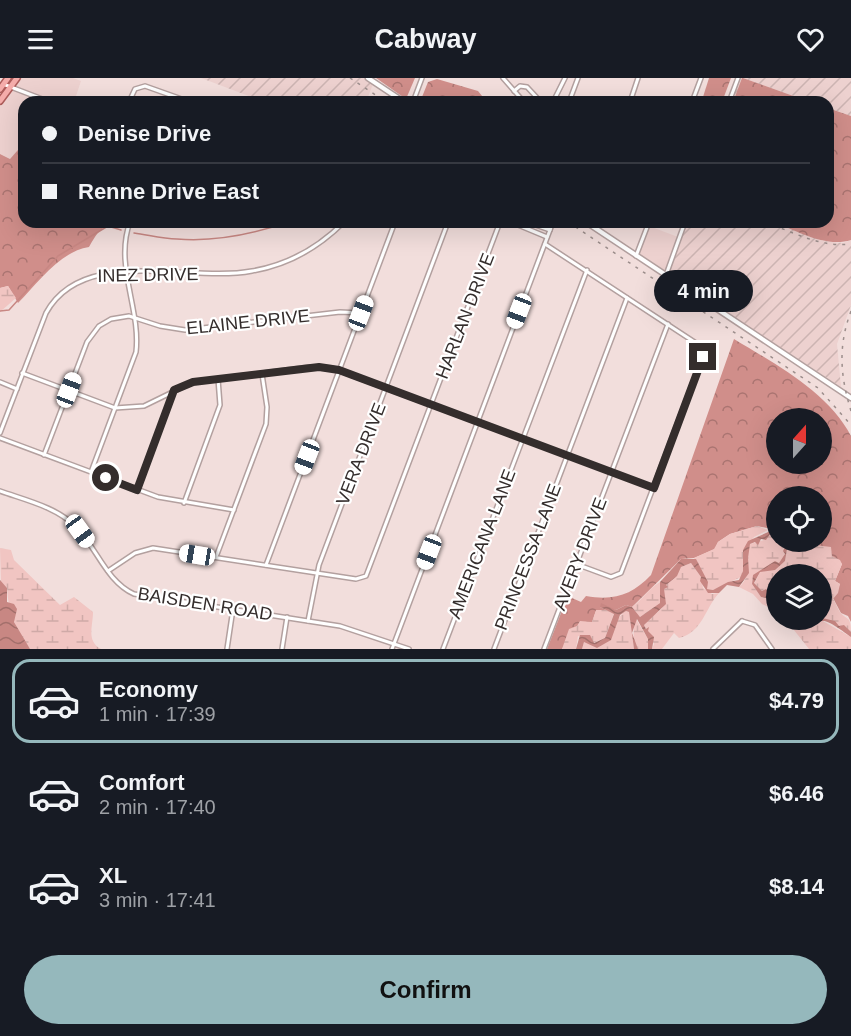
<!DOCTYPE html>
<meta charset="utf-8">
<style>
body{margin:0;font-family:Arial,sans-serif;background:#20242c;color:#f1f3f6;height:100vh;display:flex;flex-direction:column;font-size:22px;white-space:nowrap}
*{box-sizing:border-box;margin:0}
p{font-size:20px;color:#9ea1a6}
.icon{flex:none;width:33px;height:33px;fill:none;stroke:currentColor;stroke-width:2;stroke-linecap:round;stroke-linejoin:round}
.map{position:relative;height:571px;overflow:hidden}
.drawer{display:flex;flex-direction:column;background:#171b24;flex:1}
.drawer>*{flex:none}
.guide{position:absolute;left:18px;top:18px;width:816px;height:132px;border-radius:18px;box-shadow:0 6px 24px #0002;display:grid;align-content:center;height:132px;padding:0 24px;background:#171b24}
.needle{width:39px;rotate:21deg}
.fabs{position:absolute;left:766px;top:330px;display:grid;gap:12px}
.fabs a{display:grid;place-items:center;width:66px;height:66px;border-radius:50%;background:#171b24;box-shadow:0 6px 24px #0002;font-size:30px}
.end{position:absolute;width:27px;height:27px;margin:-14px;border:8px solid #342d2c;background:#fff;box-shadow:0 0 0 3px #fff}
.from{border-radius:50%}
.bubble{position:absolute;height:42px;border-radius:21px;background:#171b24;box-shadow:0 6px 24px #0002;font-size:20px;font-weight:700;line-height:42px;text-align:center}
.car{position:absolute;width:18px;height:36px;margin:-18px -9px;border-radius:8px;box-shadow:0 0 4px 2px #0007;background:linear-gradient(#fff 24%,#345 0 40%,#fff 0 76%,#345 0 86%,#fff 0)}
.guide b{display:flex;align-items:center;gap:21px;height:57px;font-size:22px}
.guide b+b{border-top:2px solid #363941}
.guide i{width:15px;height:15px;background:#f1f3f6}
ul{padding:10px 0 0;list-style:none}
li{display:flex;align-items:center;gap:18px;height:84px;margin:0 12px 9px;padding:0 12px;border:3px solid transparent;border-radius:18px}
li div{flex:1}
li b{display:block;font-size:22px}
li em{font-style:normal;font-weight:700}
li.selected{border-color:#95b8bc}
li>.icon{width:54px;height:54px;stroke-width:1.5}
.primary-button{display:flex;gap:12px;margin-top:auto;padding:12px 24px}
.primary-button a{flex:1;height:69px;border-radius:36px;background:#95b8bc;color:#111;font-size:24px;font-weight:700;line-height:69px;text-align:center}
header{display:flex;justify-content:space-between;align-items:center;height:78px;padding:0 24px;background:#171b24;font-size:27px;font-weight:700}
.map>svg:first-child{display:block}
.built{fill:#edd1cf}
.industrial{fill:url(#industrial-furrows)}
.forest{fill:url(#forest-crowns);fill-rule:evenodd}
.wetland{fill:url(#wetland-marsh)}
.green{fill:#f1c5c2}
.water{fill:url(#water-waves)}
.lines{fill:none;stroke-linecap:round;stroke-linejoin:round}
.stream{stroke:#c88783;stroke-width:1.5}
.minor-casing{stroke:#b3a09f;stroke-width:6}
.tertiary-casing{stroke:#b3a09f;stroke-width:7}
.primary-casing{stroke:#ac5c5a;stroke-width:8}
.minor{stroke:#fff;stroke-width:3}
.tertiary{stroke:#fff;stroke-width:4}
.primary{stroke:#f4acaa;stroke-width:5}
.rail{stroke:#9c8e8c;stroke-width:1.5;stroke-dasharray:3 6;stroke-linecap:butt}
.route{stroke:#342d2c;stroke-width:8}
.labels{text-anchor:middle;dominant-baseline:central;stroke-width:4.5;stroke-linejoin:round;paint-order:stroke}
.street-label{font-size:18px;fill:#342d2c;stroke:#fff}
</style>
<header><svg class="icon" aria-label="menu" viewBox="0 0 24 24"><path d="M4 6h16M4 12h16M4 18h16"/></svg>Cabway<svg class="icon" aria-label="heart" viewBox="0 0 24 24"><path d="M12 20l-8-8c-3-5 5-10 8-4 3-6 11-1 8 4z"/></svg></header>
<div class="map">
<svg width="851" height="571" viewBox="0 0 851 571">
<defs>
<pattern id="industrial-furrows" width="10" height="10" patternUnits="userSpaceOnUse" patternTransform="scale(1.5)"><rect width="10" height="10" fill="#edd1cf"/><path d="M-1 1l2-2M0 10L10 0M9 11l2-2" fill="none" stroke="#ccb4b2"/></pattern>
<pattern id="forest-crowns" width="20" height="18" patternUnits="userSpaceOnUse" patternTransform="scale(1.5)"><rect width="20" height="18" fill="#d08e8a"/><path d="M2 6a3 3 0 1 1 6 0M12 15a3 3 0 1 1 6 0" fill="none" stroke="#aa7471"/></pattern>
<pattern id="wetland-marsh" width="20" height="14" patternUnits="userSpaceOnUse" patternTransform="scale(1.5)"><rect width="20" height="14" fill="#f1c5c2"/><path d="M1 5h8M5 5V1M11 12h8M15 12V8" fill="none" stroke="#cfaaa7"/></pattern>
<pattern id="water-waves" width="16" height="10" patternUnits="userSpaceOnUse" patternTransform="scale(1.5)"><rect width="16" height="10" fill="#c88783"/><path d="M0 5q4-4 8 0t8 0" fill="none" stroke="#a36f6b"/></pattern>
</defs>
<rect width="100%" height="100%" fill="#f2dedc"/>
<g class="built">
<path d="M21 0H73L81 3 74 24H24V65L10 81 0 76V28Z"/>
<path d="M649 148 678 159 665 194 638 177Z"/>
</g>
<g class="industrial">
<path d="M201 0H364L373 6 366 24H265Z"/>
<path d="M736 0H851V38L828 30V24H810L743 0 733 24H727Z"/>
<path d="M683 144H774L823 163 843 165 851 162V227L837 266 841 309 665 194Z"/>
</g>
<g class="forest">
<path d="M376 0H415L406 21Z"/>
<path d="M709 0H731L722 24 703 19Z"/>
<path d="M742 0H743L810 24H733Z"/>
<path d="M437 1 478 13 487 24H420L428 4Z"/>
<path d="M828 30 851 38V162C826 170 797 153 774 144H828Z"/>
<path d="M24 65V144H59L57 150 97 147 98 144H127L126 148C103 145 100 150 89 169 59 174 39 204 18 225L8 208 0 210V76L10 81Z"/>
<path d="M734 261C775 286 828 314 851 358V544L848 538 841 535 833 520 840 506 835 503 842 486 814 464H822V418H777V452L757 448 730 456 718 464 715 471 694 480 681 481 632 529 626 527 616 532 600 529 606 532 596 533 592 544 577 548 562 571H547L563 530 572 520 581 524 586 518C614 523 632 517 651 497ZM777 340H822V386H777Z"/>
</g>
<g class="wetland">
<path d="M8 208 16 220 0 234V210Z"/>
<path d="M757 448 768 452 754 459 743 472 744 490 741 499 713 512 707 511 694 480 714 471 718 464 730 456Z"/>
<path d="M771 455 777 456V464H783L785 479 779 485 775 483 752 502V506L761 519 777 522V533L762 526 753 516 739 509C754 496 744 480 750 466L764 462Z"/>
<path d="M791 464H814L815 467 831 469 832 478 840 482 842 486 835 503 840 506 838 515 833 521C836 525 837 530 840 534 847 543 851 537 851 554L822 540V496H777V518L762 513 754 506 760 494 773 491 785 483 788 465Z"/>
<path d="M0 470 11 472 14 482 60 527 74 519 93 534C93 548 86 563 101 571H30C16 553 8 533 7 510L1 506Z"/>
<path d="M691 485 701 499 703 510 712 516 719 515C705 530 703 554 679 560L674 555 662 571H652L654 566 644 547C654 532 670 535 663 512 669 502 674 498 681 489Z"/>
<path d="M660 504V525L640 539 632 529C643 521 648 511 660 504Z"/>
<path d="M596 532H606L614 535 605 560 593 565 592 562 578 558 576 571H562L569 551 577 548 580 543 592 544Z"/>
<path d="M626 533 629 534 634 571H582L584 564C617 571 607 546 626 533Z"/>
<path d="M636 541 648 561V571H638C632 561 633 552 636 541Z"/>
<path d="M786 542H801V545L813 546 821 542 851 559V571H809Z"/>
</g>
<path class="green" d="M59 144H98L97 147 57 150Z"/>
<g class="water">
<path d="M775 451 777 456 771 455 766 462 761 461 758 467 755 464 750 466 748 480 749 495 739 509 727 507 719 515H708L700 503 701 499 691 485 681 489 677 498 666 507 668 509 664 511 666 526 644 547 646 551 649 549 648 553 654 559 652 571H648V561L637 541 632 555 638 571H634L629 534 626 533 620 537 611 562 597 570 584 564 582 571H576L580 557H590L594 565 605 560 614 536 600 529 601 525 616 532 626 527 632 529 640 539 660 525V504L681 481H696L708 504 707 511 713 512 728 504 739 502 743 493V472L748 463Z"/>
<path d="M783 464 791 465H788L785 483 775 492 760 494 754 505 762 513 766 511 770 517 775 516 777 522 761 519 752 506 753 497 775 483 779 485 785 476 783 473 785 469Z"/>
<path d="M0 502 7 510V524L14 526 17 531 14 544 30 571H0Z"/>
<path d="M822 540 835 543 839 548 844 547 851 554V559C843 553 828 542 823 543 814 543 808 548 799 543Z"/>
</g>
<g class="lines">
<g class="stream">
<path d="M395 24 396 23"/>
<path d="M134 155C149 157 162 161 177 161 216 164 251 157 288 144"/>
<path d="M0 233 9 232 58 178 108 148 121 152"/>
</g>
<defs>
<g id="minor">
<path d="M503 0 524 24"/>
<path d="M3 6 50 24"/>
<path d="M514 13 520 8 527 9 541 24"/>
<path d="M129 24 135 11 145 8 190 24"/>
<path d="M413 24 422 0"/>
<path d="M553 24 565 0"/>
<path d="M569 24 578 0"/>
<path d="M630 24 638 0"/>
<path d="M692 24 701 0"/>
<path d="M729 24 738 0"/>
<path d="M511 144 547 159"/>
<path d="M527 144 550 152"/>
<path d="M545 166 699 267 704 275 621 495 611 499 576 486"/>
<path d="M636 178 649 144"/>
<path d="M666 197 685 144"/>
<path d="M22 295 115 330 144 328 193 304 310 289 332 290 654 410"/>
<path d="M0 304 17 311"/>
<path d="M0 355 46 235C83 167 189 205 252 193 288 187 319 169 344 144"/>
<path d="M0 360 158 419 234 432"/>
<path d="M44 377 87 264 99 248 111 241 129 238 160 248 185 252 340 234 361 235"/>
<path d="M91 394 136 274C141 231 114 187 130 144"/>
<path d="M137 412 174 313"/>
<path d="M0 413C25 422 57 429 76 449 97 470 106 503 134 516L340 548 409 571"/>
<path d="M184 425 220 327 218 301"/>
<path d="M216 479 266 346 267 329 262 296"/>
<path d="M266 487 395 144"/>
<path d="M108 493 135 475 153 470 356 501 366 498 500 144"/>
<path d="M308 543 319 487 448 144"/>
<path d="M742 543 755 547 772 571"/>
<path d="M227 571 233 531"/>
<path d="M282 571 287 539"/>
<path d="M392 571 553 144"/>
<path d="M443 571 587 192"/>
<path d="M494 571 627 220"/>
<path d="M544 571 668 246"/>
<path d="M713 571 742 543"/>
</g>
<g id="tertiary">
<path d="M368 0 404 24"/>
<path d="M586 144 851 320"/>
</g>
<g id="primary">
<path d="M0 11 8 0"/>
<path d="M0 23 17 0"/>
</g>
</defs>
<use href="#minor" class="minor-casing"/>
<use href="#tertiary" class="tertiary-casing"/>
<use href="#primary" class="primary-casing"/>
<use href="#minor" class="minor"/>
<use href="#tertiary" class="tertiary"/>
<use href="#primary" class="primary"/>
<g class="rail">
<path d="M350 0 386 24"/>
<path d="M568 144 818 310 851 347"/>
<path d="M765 144C793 154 821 170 851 166"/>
<path d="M851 233C838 268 840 297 851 333"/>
</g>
</g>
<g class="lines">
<path class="route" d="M106 400 137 412 174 312 193 304 319 289 339 292 654 410 703 279"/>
</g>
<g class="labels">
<g class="street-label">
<text transform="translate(148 197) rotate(-1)">INEZ DRIVE</text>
<text transform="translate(465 238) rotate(-69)">HARLAN DRIVE</text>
<text transform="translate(248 244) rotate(-6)">ELAINE DRIVE</text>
<text transform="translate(361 376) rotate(-69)">VERA DRIVE</text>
<text transform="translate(482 466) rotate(-69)">AMERICANA LANE</text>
<text transform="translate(580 476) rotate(-69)">AVERY DRIVE</text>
<text transform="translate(528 479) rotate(-69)">PRINCESSA LANE</text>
<text transform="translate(205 526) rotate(9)">BAISDEN ROAD</text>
</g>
</g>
</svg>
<div class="fabs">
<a><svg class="needle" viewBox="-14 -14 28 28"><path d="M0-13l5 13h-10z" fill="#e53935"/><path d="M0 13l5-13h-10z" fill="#9ea1a6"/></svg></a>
<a><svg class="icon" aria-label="locate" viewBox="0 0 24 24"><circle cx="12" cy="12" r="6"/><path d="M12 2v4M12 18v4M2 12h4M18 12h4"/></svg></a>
<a><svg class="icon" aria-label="layers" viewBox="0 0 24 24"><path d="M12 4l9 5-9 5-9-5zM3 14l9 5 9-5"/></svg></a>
</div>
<i class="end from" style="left:106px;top:400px"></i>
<i class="end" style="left:703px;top:279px"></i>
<div class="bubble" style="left:654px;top:192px;width:99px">4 min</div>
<i class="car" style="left:519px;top:233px;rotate:201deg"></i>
<i class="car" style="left:361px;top:235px;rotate:21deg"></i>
<i class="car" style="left:69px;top:312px;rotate:21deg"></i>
<i class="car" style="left:307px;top:379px;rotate:201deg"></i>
<i class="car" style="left:80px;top:453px;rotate:144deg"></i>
<i class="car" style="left:429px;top:474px;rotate:201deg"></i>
<i class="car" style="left:197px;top:477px;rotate:279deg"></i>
<div class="guide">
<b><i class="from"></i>Denise Drive</b>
<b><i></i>Renne Drive East</b>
</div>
</div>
<section class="drawer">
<ul>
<li class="selected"><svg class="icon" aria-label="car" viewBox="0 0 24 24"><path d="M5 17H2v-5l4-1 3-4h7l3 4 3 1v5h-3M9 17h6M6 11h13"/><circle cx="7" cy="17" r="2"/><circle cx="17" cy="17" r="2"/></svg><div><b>Economy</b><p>1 min · 17:39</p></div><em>$4.79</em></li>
<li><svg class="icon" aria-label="car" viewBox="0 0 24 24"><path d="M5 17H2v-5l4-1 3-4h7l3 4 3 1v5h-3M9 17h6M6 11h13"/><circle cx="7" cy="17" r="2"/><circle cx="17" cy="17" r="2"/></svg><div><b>Comfort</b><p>2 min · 17:40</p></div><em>$6.46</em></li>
<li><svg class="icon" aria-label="car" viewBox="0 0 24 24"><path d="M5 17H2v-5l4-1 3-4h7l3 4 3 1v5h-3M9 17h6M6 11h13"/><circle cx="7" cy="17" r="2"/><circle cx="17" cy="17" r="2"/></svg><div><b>XL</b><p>3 min · 17:41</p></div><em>$8.14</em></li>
</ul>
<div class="primary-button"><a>Confirm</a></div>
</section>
